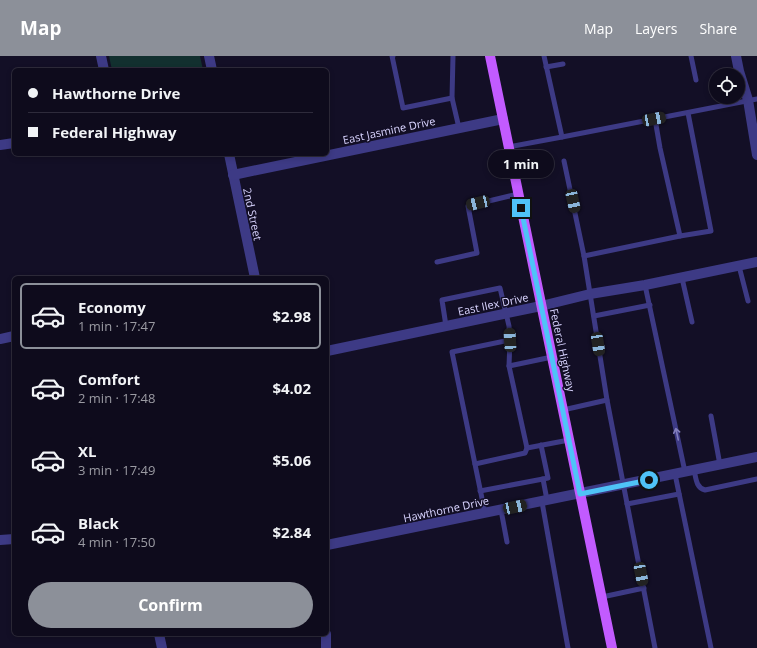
<!DOCTYPE html>
<meta charset="utf-8">
<style>
body{margin:0;font-family:"Open Sans",sans-serif;background:#1c1929;color:#f1f3f6;height:100vh;display:flex;flex-direction:column;font-size:15px;white-space:nowrap}
*{box-sizing:border-box;margin:0}
p{font-size:13px;color:#9b9ba3}
.icon{flex:none;width:22px;height:22px;fill:none;stroke:currentColor;stroke-width:2;stroke-linecap:round;stroke-linejoin:round}
.map{position:relative;flex:1;overflow:hidden}
.drawer{position:absolute;left:12px;top:220px;width:317px;height:360px;display:flex;flex-direction:column;background:#0e0b1c;border-radius:6px;box-shadow:0 2px 6px #0003,0 0 0 1px #2e2b3b}
.drawer>*{flex:none}
.banner{position:absolute;left:12px;top:12px;width:317px;height:88px;border-radius:6px;box-shadow:0 2px 6px #0003,0 0 0 1px #2e2b3b;display:grid;align-content:center;height:88px;padding:0 16px;background:#0e0b1c}
.fabs{position:absolute;left:709px;top:12px;display:grid;gap:8px}
.fabs a{display:grid;place-items:center;width:36px;height:36px;border-radius:50%;background:#0e0b1c;box-shadow:0 2px 6px #0003,0 0 0 1px #2e2b3b;font-size:20px}
.end{position:absolute;width:18px;height:18px;margin:-9px;border:5px solid #4fc3f7;background:#111;box-shadow:0 0 0 2px #111}
.from{border-radius:50%}
.bubble{position:absolute;height:28px;border-radius:14px;background:#0e0b1c;box-shadow:0 2px 6px #0003,0 0 0 1px #2e2b3b;font-size:13px;font-weight:700;line-height:28px;text-align:center}
.car{position:absolute;width:12px;height:24px;margin:-12px -6px;border-radius:5px;box-shadow:0 0 3px 1px #0007;background:linear-gradient(#222 24%,#8ab4d8 0 40%,#222 0 76%,#8ab4d8 0 86%,#222 0)}
.banner b{display:flex;align-items:center;gap:14px;height:38px;font-size:15px}
.banner b+b{border-top:1px solid #2e2b3b}
.banner i{width:10px;height:10px;background:#f1f3f6}
ul{padding:7px 0 0;list-style:none}
li{display:flex;align-items:center;gap:12px;height:66px;margin:0 8px 6px;padding:0 8px;border:2px solid transparent;border-radius:6px}
li div{flex:1}
li b{display:block;font-size:15px}
li em{font-style:normal;font-weight:700}
li.selected{border-color:#8c9099}
li>.icon{width:36px;height:36px;stroke-width:1.5}
.primary-button{display:flex;gap:8px;margin-top:auto;padding:8px 16px}
.primary-button a{flex:1;height:46px;border-radius:24px;background:#8c9099;color:#fff;font-size:16px;font-weight:700;line-height:46px;text-align:center}
header{display:flex;align-items:center;gap:24px;box-sizing:border-box;height:56px;padding:0 20px;background:#8c9099;color:#fff}
header strong{font-size:19px}
nav{display:flex;gap:22px;margin-inline-start:auto;font-size:14px}
.map>svg:first-child{display:block}
.green{fill:#12302f}
.lines{fill:none;stroke-linecap:round;stroke-linejoin:round}
.lane{stroke:#3d3a85;stroke-width:5}
.street{stroke:#3d3a85;stroke-width:10}
.primary{stroke:#c25bff;stroke-width:10}
.oneway{stroke:#837fbc}
.route{stroke:#4fc3f7;stroke-width:5}
.labels{text-anchor:middle;dominant-baseline:central;stroke-width:3;stroke-linejoin:round;paint-order:stroke}
.street-label{font-size:11px;fill:#d9d4ff;stroke:#130f26}
</style>
<header>
<strong>Map</strong>
<nav><a>Map</a><a>Layers</a><a>Share</a></nav>
</header>
<div class="map">
<svg width="757" height="592" viewBox="0 0 757 592">
<rect width="100%" height="100%" fill="#130f26"/>
<path class="green" d="M109 0H200L203 14H112Z"/>
<g class="lines">
<g class="lane">
<path d="M393 0H392L403 52 452 42"/>
<path d="M453 0 452 42 459 72"/>
<path d="M544 0 562 81"/>
<path d="M691 0 696 24"/>
<path d="M546 11 563 8"/>
<path d="M655 63 660 92 680 180"/>
<path d="M508 91 562 81 757 43"/>
<path d="M564 105 584 200 607 344 655 592"/>
<path d="M584 200 680 180 711 175 688 57"/>
<path d="M437 206 477 197 468 150 518 138"/>
<path d="M739 210 748 245"/>
<path d="M682 222 692 266"/>
<path d="M645 229 685 416"/>
<path d="M594 260 650 249"/>
<path d="M446 270 442 244 500 232 509 270 510 284 452 296 485 457"/>
<path d="M509 310 552 301"/>
<path d="M563 354 607 344"/>
<path d="M711 360 720 409"/>
<path d="M541 389 548 422 543 423"/>
<path d="M527 392 569 384"/>
<path d="M475 408 525 397 527 392 509 310 510 284"/>
<path d="M694 414C696 422 696 432 705 434L757 423"/>
<path d="M675 418 711 592"/>
<path d="M480 435 543 423 547 444"/>
<path d="M542 446 568 592"/>
<path d="M627 448 679 438"/>
<path d="M501 454 507 486"/>
<path d="M602 541 644 532"/>
</g>
<g class="street">
<path d="M101 0 104 14"/>
<path d="M209 0 212 14"/>
<path d="M736 0 739 15 748 44 757 99"/>
<path d="M0 89 14 87"/>
<path d="M229 98 255 222"/>
<path d="M233 119 503 63"/>
<path d="M0 283 14 280"/>
<path d="M327 295 541 250 590 238 645 229 757 206"/>
<path d="M0 484 14 483"/>
<path d="M327 489 757 401"/>
<path d="M159 578 162 592"/>
<path d="M326 578V592"/>
</g>
<path class="primary" d="M490 0 612 592"/>
</g>
<defs><path id="oneway-shaft" d="M-6 0H5M1.5-3L5.5 0L1.5 3" fill="none" stroke-width="1.6" stroke-linecap="round" stroke-linejoin="round"/></defs>
<use class="oneway" href="#oneway-shaft" transform="translate(677 378) rotate(-102)"/>
<g class="lines">
<path class="route" d="M521 152 580 438 649 424"/>
</g>
<g class="labels">
<g class="street-label">
<text transform="translate(389 74) rotate(-12)">East Jasmine Drive</text>
<text transform="translate(253 158) rotate(78)">2nd Street</text>
<text transform="translate(493 248) rotate(-12)">East Ilex Drive</text>
<text transform="translate(563 294) rotate(78)">Federal Highway</text>
<text transform="translate(446 453) rotate(-12)">Hawthorne Drive</text>
</g>
</g>
</svg>
<div class="fabs">
<a><svg class="icon" aria-label="locate" viewBox="0 0 24 24"><circle cx="12" cy="12" r="6"/><path d="M12 2v4M12 18v4M2 12h4M18 12h4"/></svg></a>
</div>
<i class="end from" style="left:649px;top:424px"></i>
<i class="end" style="left:521px;top:152px"></i>
<div class="bubble" style="left:488px;top:94px;width:66px">1 min</div>
<i class="car" style="left:654px;top:63px;rotate:79deg"></i>
<i class="car" style="left:573px;top:145px;rotate:168deg"></i>
<i class="car" style="left:478px;top:147px;rotate:257deg"></i>
<i class="car" style="left:510px;top:284px;rotate:357deg"></i>
<i class="car" style="left:598px;top:288px;rotate:171deg"></i>
<i class="car" style="left:515px;top:451px;rotate:78deg"></i>
<i class="car" style="left:641px;top:518px;rotate:169deg"></i>
<div class="banner">
<b><i class="from"></i>Hawthorne Drive</b>
<b><i></i>Federal Highway</b>
</div>
<section class="drawer">
<ul>
<li class="selected"><svg class="icon" aria-label="car" viewBox="0 0 24 24"><path d="M5 17H2v-5l4-1 3-4h7l3 4 3 1v5h-3M9 17h6M6 11h13"/><circle cx="7" cy="17" r="2"/><circle cx="17" cy="17" r="2"/></svg><div><b>Economy</b><p>1 min · 17:47</p></div><em>$2.98</em></li>
<li><svg class="icon" aria-label="car" viewBox="0 0 24 24"><path d="M5 17H2v-5l4-1 3-4h7l3 4 3 1v5h-3M9 17h6M6 11h13"/><circle cx="7" cy="17" r="2"/><circle cx="17" cy="17" r="2"/></svg><div><b>Comfort</b><p>2 min · 17:48</p></div><em>$4.02</em></li>
<li><svg class="icon" aria-label="car" viewBox="0 0 24 24"><path d="M5 17H2v-5l4-1 3-4h7l3 4 3 1v5h-3M9 17h6M6 11h13"/><circle cx="7" cy="17" r="2"/><circle cx="17" cy="17" r="2"/></svg><div><b>XL</b><p>3 min · 17:49</p></div><em>$5.06</em></li>
<li><svg class="icon" aria-label="car" viewBox="0 0 24 24"><path d="M5 17H2v-5l4-1 3-4h7l3 4 3 1v5h-3M9 17h6M6 11h13"/><circle cx="7" cy="17" r="2"/><circle cx="17" cy="17" r="2"/></svg><div><b>Black</b><p>4 min · 17:50</p></div><em>$2.84</em></li>
</ul>
<div class="primary-button"><a>Confirm</a></div>
</section>
</div>
